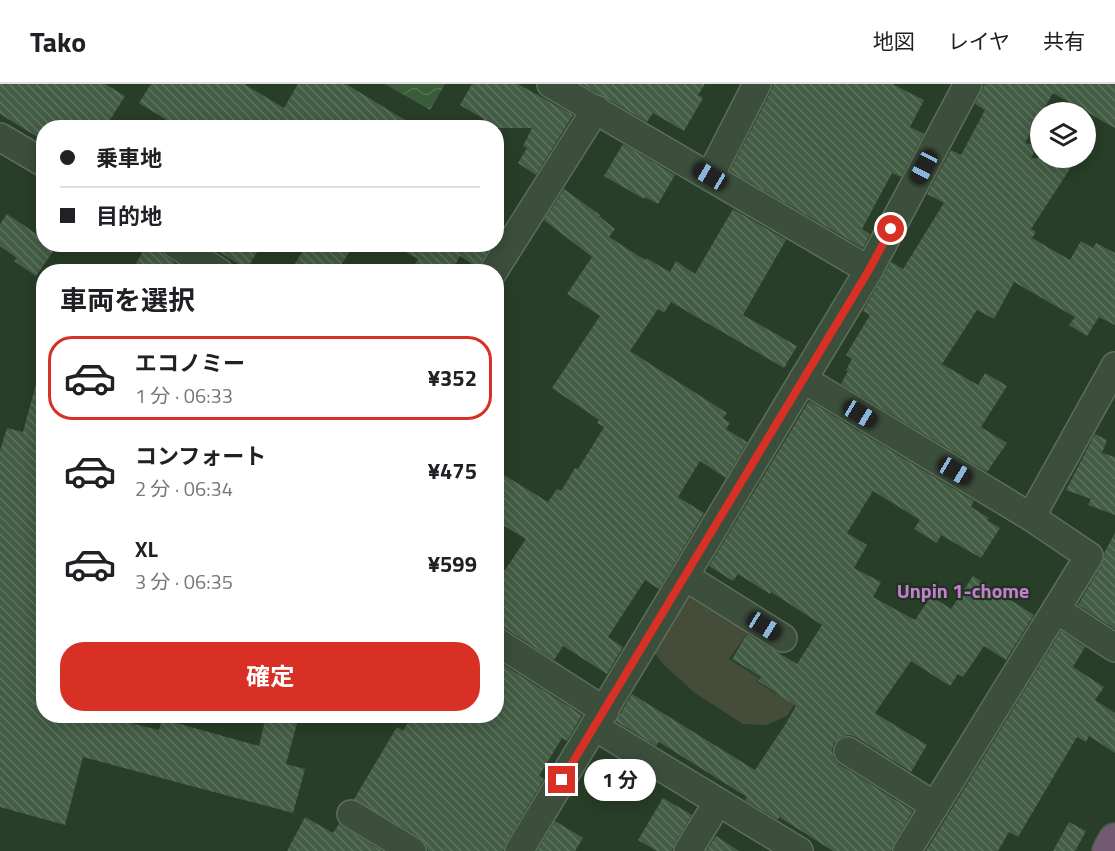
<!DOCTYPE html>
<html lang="ja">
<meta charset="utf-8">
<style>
body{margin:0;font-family:"Titillium Web","Noto Sans JP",sans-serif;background:#f6f6f6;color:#202124;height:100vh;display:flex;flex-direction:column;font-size:22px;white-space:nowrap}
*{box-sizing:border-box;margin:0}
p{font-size:20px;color:#757577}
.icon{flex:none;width:33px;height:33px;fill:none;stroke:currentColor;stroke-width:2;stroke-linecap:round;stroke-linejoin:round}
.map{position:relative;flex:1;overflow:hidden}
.sheet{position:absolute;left:36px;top:180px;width:468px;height:459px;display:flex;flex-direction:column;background:#fff;border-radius:24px;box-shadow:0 3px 15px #0003}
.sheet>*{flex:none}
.guide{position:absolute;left:36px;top:36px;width:468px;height:132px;border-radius:24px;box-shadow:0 3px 15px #0003;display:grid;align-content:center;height:132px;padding:0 24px;background:#fff}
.fabs{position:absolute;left:1030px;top:18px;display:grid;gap:12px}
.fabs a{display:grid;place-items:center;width:66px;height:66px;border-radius:50%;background:#fff;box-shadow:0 3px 15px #0003;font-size:30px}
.end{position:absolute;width:27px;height:27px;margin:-14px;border:8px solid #d93025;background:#fff;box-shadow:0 0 0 3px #fff}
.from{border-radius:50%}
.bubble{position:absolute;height:42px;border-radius:21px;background:#fff;box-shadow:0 3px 15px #0003;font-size:20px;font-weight:700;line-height:42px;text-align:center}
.car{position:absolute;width:18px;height:36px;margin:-18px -9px;border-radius:8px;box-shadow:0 0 4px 2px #0007;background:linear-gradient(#222 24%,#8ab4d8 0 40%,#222 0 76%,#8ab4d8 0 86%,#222 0)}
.guide b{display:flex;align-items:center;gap:21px;height:57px;font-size:22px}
.guide b+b{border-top:2px solid #e0e0e0}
.guide i{width:15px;height:15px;background:#202124}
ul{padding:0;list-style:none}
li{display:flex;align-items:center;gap:18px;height:84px;margin:0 12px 9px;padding:0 12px;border:3px solid transparent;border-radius:24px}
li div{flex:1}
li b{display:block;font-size:22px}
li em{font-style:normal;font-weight:700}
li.active{border-color:#d93025}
li>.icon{width:54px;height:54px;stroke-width:1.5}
h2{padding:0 24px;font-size:27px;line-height:72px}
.primary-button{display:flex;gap:12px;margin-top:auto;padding:12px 24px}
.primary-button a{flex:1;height:69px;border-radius:24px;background:#d93025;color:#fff;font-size:24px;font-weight:700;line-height:69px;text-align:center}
header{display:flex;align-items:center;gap:36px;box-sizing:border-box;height:84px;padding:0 30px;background:#fff;border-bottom:2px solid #e0e0e0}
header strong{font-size:28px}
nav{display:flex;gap:33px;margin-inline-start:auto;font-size:21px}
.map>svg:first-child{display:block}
.green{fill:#454c37}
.water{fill:url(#water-waves)}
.building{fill:url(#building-back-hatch)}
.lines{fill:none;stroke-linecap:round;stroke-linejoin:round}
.minor-casing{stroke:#5c6e5d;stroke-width:30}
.highway-casing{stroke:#465947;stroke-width:36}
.minor{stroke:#3c4e3c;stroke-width:27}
.highway{stroke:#735972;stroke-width:33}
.route{stroke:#d93025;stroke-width:8}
.labels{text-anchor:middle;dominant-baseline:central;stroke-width:4.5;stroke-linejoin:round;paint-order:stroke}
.neighbourhood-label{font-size:20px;font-weight:bold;fill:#c57ed0;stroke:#203321}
</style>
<header>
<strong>Tako</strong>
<nav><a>地図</a><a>レイヤ</a><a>共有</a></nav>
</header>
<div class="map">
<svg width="1115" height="767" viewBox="0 0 1115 767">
<defs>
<pattern id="water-waves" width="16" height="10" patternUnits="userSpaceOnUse" patternTransform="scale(1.5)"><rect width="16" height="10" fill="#385d38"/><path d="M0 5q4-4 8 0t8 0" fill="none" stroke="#537353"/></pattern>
<pattern id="building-back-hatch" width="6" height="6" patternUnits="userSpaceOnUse" patternTransform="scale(1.5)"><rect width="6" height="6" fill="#445d45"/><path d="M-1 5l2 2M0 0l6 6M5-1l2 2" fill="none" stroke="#5d735e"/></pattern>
</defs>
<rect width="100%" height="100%" fill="#283e28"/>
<path class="green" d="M687 511H695L750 545 729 575 759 594 757 598 776 610 794 581 812 591 787 632 766 641 743 640 695 609 663 580 653 567Z"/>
<path class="water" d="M385 0H445L430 26Z"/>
<g class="building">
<path d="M0 0H105L125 12 105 44H44V57L0 30Z"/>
<path d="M151 0H244L284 24 298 0H346L418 44H180L139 19Z"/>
<path d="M472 0H518L573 31 536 91 518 79 527 64 523 62 532 44H479L484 35 460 21Z"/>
<path d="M582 0H705L698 11 703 14 684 47 653 29 647 38Z"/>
<path d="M773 0H892L924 16 910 43 924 50 901 93 892 89 862 145 870 150 863 164 730 87 771 7Z"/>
<path d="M985 0H1115V44L1053 9 1025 59 1038 61 1031 74H1062L1073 80 1031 145 1036 148 1032 154 1070 176 1081 157 1093 164 1096 159 1115 169V241L1099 233 1087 252 1069 241 1075 233 1014 198 994 235 977 226 942 280 978 301 985 289 1007 302 981 343 1007 359 987 388 841 300 848 287 846 286 852 275 846 271 870 231 863 227 891 178 903 185 944 119 927 110 951 66 961 71 985 26 975 20Z"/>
<path d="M623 60 675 91 658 120 645 113 644 115 604 92Z"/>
<path d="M564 105 600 131 599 132 615 145 609 153 645 176 646 174 670 188 676 177 695 190 733 125 786 156 743 231 797 262 784 284 671 218 664 229 658 225 630 267 727 329 723 334 730 339 726 345 747 358 726 394 700 377 678 413 704 429 659 505 645 496 608 553 623 563 607 590 563 562 554 576 505 544 496 541V499L526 455 496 437V386L548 418 557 405 561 407 575 384 578 385 604 343 597 339 599 336 552 304 600 232 567 210 592 173 544 136Z"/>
<path d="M7 130 44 155V160H52L56 163 36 192 14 177 17 174 0 162V140Z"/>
<path d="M147 160H159L161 168 175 179 169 188H131Z"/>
<path d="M206 160H262L247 185Z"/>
<path d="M307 160H354L337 188H290Z"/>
<path d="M391 160H492L478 184 460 172 451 188H410L418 175Z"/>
<path d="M37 296 44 297V632H103L159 646 162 635 259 662 266 632H299L286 680 305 685 293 729 83 673 65 741 0 723V367L7 344 23 348Z"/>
<path d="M809 317 974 417 971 423 989 434 987 436 1000 444 981 474 941 451 937 459 914 445 920 436 873 407 847 449 867 461 854 484 881 498 873 513 915 536 931 512 951 525 973 492 1034 531 1006 576 984 562 963 593 958 590 950 602 911 577 875 629 927 661 911 688 856 653 849 651 841 653 834 659 832 666 834 674 839 680 913 727 894 759 891 767H833L779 733 778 736 745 716 747 713 659 658 656 662 616 637 632 610 755 686 785 641 796 622 758 597 761 593 732 575 747 550 797 580 822 541 771 508 770 510 738 490 733 497 709 482Z"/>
<path d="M1095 350 1107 356 1102 369 1115 373V431L1088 421 1091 415 1066 406Z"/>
<path d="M1115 449V545L1078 521 1102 480 1104 469Z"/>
<path d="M1061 547 1085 563 1073 583 1104 603 1095 616 1115 629V669L1089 652 1086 658 1077 653 1018 753 1009 748 998 767H926Z"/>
<path d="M496 576 582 631 567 657 562 654 539 692 544 695 506 759 503 767H428L425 759 420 754 354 715 397 643 403 647 412 632H496Z"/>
<path d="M663 714 692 731 675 759 672 767H657L638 756Z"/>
<path d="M305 733 333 749 339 740 382 767H287Z"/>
<path d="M555 737 583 754 575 767H537Z"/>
<path d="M1069 738 1086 747 1075 767H1053Z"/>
<path d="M716 752 739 767H706Z"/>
</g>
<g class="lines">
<defs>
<g id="minor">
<path d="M551 0 869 186"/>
<path d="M0 53 44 79"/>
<path d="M710 92 757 0"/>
<path d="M175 160 219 188"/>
<path d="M493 188 596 25"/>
<path d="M803 295 1031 433 1089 472 907 767"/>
<path d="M1031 433 1115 282"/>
<path d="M686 493 783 554"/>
<path d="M1057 526 1115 564"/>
<path d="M496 557 605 627"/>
<path d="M595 643 799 767"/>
<path d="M848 667 935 722"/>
<path d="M351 730 412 767"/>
<path d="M519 767 869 186 968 0"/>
<path d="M688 767 718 718"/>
</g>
<path id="highway" d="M1109 767 1115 756"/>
</defs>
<use href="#minor" class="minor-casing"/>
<use href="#highway" class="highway-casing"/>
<use href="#minor" class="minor"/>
<use href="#highway" class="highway"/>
</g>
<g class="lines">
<path class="route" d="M562 696 869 186 891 145"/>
</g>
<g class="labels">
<g class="neighbourhood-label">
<text x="963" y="506">Unpin 1-chome</text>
</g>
</g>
</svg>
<div class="fabs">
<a><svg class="icon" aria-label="layers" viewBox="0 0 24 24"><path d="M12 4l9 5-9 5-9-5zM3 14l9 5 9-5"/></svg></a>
</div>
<i class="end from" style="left:891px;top:145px"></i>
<i class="end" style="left:562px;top:696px"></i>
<div class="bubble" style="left:584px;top:675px;width:72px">1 分</div>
<i class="car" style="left:924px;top:83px;rotate:208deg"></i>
<i class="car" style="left:710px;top:92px;rotate:300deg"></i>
<i class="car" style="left:860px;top:330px;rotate:121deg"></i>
<i class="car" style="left:955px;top:387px;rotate:121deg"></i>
<i class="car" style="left:764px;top:542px;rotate:122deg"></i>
<div class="guide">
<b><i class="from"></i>乗車地</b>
<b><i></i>目的地</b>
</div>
<section class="sheet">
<h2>車両を選択</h2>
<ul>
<li class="active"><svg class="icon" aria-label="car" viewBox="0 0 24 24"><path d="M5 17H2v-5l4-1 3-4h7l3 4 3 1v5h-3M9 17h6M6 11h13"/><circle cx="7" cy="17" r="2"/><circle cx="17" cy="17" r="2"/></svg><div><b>エコノミー</b><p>1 分 · 06:33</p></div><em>¥352</em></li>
<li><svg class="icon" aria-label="car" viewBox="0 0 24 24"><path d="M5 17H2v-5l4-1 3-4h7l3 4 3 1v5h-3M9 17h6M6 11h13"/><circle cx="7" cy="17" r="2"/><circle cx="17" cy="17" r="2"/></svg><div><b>コンフォート</b><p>2 分 · 06:34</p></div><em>¥475</em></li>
<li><svg class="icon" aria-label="car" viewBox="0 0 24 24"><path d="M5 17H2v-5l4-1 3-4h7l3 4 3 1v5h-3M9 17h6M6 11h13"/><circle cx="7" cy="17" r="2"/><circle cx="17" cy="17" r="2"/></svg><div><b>XL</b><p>3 分 · 06:35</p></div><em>¥599</em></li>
</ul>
<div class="primary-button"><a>確定</a></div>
</section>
</div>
